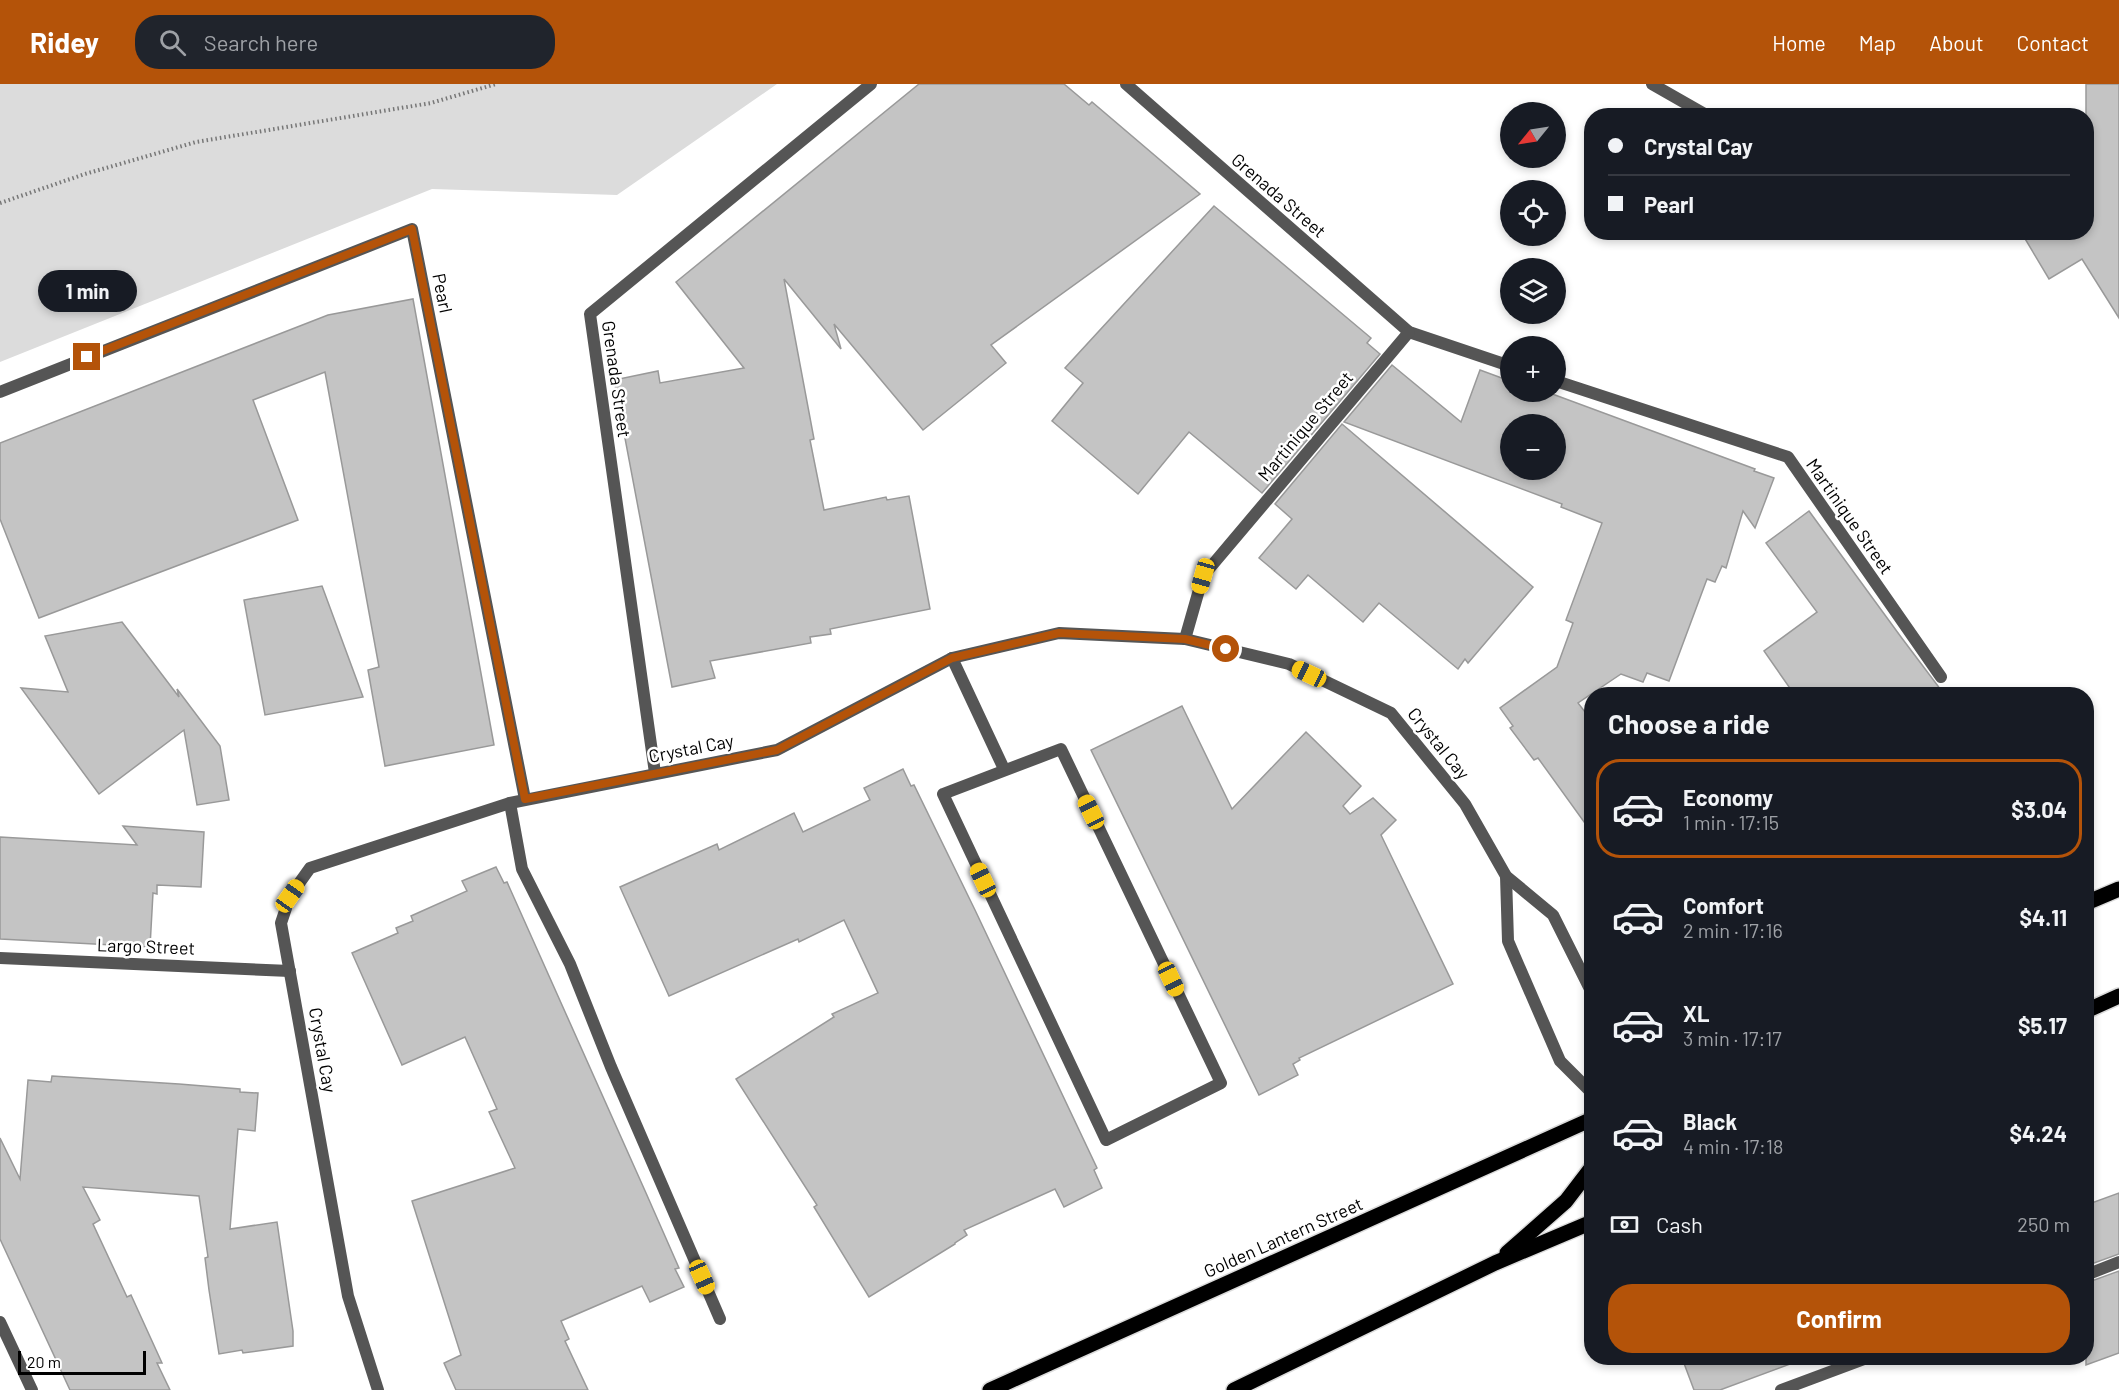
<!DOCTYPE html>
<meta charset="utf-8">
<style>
body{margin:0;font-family:Barlow,sans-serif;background:#20242c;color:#f1f3f6;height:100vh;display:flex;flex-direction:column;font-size:22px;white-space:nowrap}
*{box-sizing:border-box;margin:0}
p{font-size:20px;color:#9ea1a6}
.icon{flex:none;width:33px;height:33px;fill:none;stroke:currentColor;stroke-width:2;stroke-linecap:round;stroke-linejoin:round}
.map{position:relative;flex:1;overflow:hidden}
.side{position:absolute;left:1584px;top:603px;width:510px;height:678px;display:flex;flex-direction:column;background:#171b24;border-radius:24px;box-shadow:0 3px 9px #0003}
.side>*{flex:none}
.guide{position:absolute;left:1584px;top:24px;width:510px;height:132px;border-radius:24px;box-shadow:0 3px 9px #0003;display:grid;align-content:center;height:132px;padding:0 24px;background:#171b24}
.needle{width:39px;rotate:240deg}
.fabs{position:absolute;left:1500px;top:18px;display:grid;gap:12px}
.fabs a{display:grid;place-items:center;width:66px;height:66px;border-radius:50%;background:#171b24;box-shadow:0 3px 9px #0003;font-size:30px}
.scale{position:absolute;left:18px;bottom:15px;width:128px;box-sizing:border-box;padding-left:6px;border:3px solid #000;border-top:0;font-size:16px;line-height:21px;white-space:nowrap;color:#000;-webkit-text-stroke:4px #fff;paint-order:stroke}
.end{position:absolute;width:27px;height:27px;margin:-14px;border:8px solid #b45309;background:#fff;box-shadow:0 0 0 3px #fff}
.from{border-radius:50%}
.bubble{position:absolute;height:42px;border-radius:21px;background:#171b24;box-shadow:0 3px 9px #0003;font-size:20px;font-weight:700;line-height:42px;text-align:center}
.car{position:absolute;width:18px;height:36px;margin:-18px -9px;border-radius:8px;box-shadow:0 0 4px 2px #0007;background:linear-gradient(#f5c518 24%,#345 0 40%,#f5c518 0 76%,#345 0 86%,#f5c518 0)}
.guide b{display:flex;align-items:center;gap:21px;height:57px;font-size:22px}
.guide b+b{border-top:2px solid #363941}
.guide i{width:15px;height:15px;background:#f1f3f6}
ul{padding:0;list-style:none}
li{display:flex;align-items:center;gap:18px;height:99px;margin:0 12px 9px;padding:0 12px;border:3px solid transparent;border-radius:24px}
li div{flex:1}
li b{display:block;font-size:22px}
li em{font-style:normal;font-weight:700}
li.selected{border-color:#b45309}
li>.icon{width:54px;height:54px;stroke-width:1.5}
h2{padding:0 24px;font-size:27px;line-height:72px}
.pay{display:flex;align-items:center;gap:15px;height:66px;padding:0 24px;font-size:22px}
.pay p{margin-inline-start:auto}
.cta{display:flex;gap:12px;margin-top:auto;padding:12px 24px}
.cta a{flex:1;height:69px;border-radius:24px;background:#b45309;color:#fff;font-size:24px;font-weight:700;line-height:69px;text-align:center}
header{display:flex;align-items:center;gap:36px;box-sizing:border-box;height:84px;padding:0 30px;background:#b45309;color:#fff}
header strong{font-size:28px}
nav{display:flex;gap:33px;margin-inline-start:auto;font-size:21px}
.search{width:420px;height:54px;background:#20242c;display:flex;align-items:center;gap:15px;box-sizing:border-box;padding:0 21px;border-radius:24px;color:#9ea1a6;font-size:22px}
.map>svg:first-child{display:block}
.green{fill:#dcdcdc}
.building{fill:#c4c4c4;stroke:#999;stroke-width:1.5;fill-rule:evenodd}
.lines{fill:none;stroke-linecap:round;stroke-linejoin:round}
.primary-casing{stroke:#dbdbdb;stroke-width:18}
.path{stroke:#777;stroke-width:4;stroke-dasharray:1.5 3;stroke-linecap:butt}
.lane{stroke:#555;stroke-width:12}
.street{stroke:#555;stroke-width:12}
.primary{stroke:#000;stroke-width:15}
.route{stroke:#b45309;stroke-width:8}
.labels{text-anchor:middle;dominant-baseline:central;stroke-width:5;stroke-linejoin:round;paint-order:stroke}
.street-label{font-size:18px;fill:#000;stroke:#fff}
</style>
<header>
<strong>Ridey</strong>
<div class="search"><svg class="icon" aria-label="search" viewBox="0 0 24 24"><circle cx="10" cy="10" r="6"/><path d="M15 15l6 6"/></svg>Search here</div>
<nav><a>Home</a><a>Map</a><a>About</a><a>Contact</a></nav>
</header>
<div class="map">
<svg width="2119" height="1306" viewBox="0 0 2119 1306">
<rect width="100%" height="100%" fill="#fff"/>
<path class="green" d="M0 0H777L617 111 432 105 0 278Z"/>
<g class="building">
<path d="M919 0H1064L1089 21 1092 18 1200 110 991 261 1006 279 923 346 834 240 841 265 784 195 814 355 810 356 824 426 886 413 887 416 909 412 930 525 830 545 831 550 810 553 811 559 710 577 715 594 672 603 614 296 658 287 660 299 744 284 676 198Z"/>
<path d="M2086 0H2119V234L2082 175 2049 195 2021 148H2086Z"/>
<path d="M1214 122 1371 254 1367 259 1380 270 1262 409 1189 348 1138 410 1052 337 1083 299 1065 284Z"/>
<path d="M413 215 494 661 385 682 368 586 379 583 325 288 253 316 298 436 39 534 0 435V359L328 231Z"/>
<path d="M1392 281 1461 338 1480 286 1510 297V308H1547L1755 385 1754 387 1774 394 1755 444 1743 427 1726 484 1722 482 1715 498 1707 495 1669 597 1647 589 1643 598 1621 590 1578 619 1592 637V749L1538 674 1534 676 1510 644 1513 642 1500 624 1557 583 1573 539 1566 536 1602 439 1561 423 1562 420 1344 338ZM1510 340H1556V386H1510Z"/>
<path d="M1342 340 1533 503 1468 579 1465 575 1458 585 1379 519 1363 538 1308 491 1296 505 1259 474 1292 435 1275 420Z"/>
<path d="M1809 427 1901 553 1944 610H1794L1764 567 1817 528 1766 459Z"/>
<path d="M322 502 363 613 265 631 244 516Z"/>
<path d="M122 538 179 613 177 605 220 662 229 716 197 721 184 646 99 710 21 604 68 608 45 552Z"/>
<path d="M1182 622 1232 725 1306 648 1361 702 1343 722 1350 730 1373 714 1396 736 1381 751 1453 900 1299 974 1300 976 1293 980 1298 991 1259 1011 1091 666Z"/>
<path d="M903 685 911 702 914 701 975 826 1097 1084 1094 1086 1102 1104 1064 1123 1055 1105 964 1146 967 1151 955 1159V1160L869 1213 814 1123 817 1121 736 995 834 933 832 930 878 909 844 836 799 858 798 855 669 912 620 803 717 760 719 766 794 729 803 748 870 716 864 704Z"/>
<path d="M123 742 204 748 201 803 157 801V810L153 809 150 863 0 855V753L137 761Z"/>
<path d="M496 783 504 799 507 798 646 1109 679 1184 675 1185 684 1203 650 1218 642 1202 561 1237 569 1255 565 1257 588 1306H456L444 1279 461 1271 412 1117 515 1084 489 1028 497 1025 465 953 402 981 352 869 398 849 396 844 413 837 411 832 467 807 462 797Z"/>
<path d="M52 992 179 1000 240 1005V1008L258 1009 255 1047 238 1045 230 1145 277 1138 293 1247V1262L243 1269 242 1266 219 1270 209 1206 205 1174 208 1173 199 1112 83 1103 100 1136 93 1140 127 1213 131 1211 162 1279H157L170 1306H70L0 1155V1054L20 1095 28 996 51 998Z"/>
<path d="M2119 1109V1170L2086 1182V1121Z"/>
<path d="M2119 1187V1269L2086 1281V1199Z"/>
<path d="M1682 1274H1797L1798 1277 1720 1306H1694Z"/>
</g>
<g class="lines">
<defs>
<g id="primary">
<path d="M2086 819 2119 805"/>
<path d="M2086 927 2119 912"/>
<path d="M1507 1169 1566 1117 1592 1083"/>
<path d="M990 1306 1592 1035"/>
<path d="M1234 1306 1495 1179 1592 1138"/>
</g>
</defs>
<use href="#primary" class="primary-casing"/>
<path class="path" d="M0 119 85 90 196 58 431 19 496 0"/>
<g class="lane">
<path d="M1652 0 1708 32"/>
<path d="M1061 665 1221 999 1106 1056 943 710Z"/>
<path d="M510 719 522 785 570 880 611 983 720 1235"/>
</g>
<g class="street">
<path d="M1126 0 1409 248 1510 282"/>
<path d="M1556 297 1788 373 1941 593"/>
<path d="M0 308 412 145 525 715"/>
<path d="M1185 555 1203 492 1409 248"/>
<path d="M952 574 1004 685"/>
<path d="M655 689 590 230 871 0"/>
<path d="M1506 792 1508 857 1560 977 1592 1009"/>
<path d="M0 874 290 887"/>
<path d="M2086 1191 2119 1178"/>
<path d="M0 1238 32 1306"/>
<path d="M378 1306 348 1212 281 839 290 812 310 784 510 719 777 666 952 574 1059 549 1185 555 1289 580 1391 629 1465 720 1506 792 1553 831 1592 909"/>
<path d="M1781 1306 1867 1274"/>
</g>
<use href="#primary" class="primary"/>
</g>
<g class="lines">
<path class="route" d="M87 273 412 145 525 715 777 666 952 574 1059 549 1185 555 1226 565"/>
</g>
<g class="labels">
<g class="street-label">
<text transform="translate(1279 111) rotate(41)">Grenada Street</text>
<text transform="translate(443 209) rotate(79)">Pearl</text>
<text transform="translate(617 295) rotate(82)">Grenada Street</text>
<text transform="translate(1305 342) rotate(-50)">Martinique Street</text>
<text transform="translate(1850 432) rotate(55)">Martinique Street</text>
<text transform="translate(1439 659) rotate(51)">Crystal Cay</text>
<text transform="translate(691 664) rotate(-11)">Crystal Cay</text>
<text transform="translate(146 862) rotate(2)">Largo Street</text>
<text transform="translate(323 966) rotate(80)">Crystal Cay</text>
<text transform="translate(1283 1153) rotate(-24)">Golden Lantern Street</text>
</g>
</g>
</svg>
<div class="fabs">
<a><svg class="needle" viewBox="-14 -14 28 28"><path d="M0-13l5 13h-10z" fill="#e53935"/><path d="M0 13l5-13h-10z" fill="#9ea1a6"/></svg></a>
<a><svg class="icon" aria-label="locate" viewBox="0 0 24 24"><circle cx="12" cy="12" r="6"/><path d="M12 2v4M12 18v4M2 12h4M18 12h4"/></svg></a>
<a><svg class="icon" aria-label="layers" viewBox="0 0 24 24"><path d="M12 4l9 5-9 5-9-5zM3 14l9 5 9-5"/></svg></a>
<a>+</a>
<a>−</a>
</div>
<div class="scale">20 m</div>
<i class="end from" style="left:1226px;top:565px"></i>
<i class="end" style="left:87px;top:273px"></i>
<div class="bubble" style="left:38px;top:186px;width:99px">1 min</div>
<i class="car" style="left:1203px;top:492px;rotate:196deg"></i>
<i class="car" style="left:1309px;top:590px;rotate:295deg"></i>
<i class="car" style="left:1091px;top:728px;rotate:334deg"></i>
<i class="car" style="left:983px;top:796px;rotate:335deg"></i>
<i class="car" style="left:290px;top:812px;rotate:35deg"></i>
<i class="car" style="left:1171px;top:895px;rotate:155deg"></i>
<i class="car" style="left:702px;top:1193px;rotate:156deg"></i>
<div class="guide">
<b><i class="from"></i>Crystal Cay</b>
<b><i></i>Pearl</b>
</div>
<section class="side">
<h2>Choose a ride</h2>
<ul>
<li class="selected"><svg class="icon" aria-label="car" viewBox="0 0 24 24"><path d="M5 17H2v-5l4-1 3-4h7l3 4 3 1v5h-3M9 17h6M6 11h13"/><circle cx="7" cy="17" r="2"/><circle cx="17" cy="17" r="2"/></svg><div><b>Economy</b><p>1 min · 17:15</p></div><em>$3.04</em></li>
<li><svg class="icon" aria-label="car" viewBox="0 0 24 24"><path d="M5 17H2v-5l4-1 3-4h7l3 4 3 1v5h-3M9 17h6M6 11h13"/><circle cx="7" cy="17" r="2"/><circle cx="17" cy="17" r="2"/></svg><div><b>Comfort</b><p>2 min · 17:16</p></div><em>$4.11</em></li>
<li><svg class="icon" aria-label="car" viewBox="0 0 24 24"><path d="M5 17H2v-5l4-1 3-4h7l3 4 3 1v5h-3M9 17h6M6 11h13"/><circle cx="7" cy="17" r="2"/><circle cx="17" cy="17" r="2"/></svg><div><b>XL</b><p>3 min · 17:17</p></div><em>$5.17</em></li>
<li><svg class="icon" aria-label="car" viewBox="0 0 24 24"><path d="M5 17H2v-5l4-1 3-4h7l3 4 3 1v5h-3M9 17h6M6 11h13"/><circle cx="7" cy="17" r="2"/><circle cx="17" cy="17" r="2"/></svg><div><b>Black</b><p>4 min · 17:18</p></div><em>$4.24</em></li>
</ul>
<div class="pay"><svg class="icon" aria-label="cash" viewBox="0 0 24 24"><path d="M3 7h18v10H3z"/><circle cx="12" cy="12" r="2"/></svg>Cash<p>250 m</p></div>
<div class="cta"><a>Confirm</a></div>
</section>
</div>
